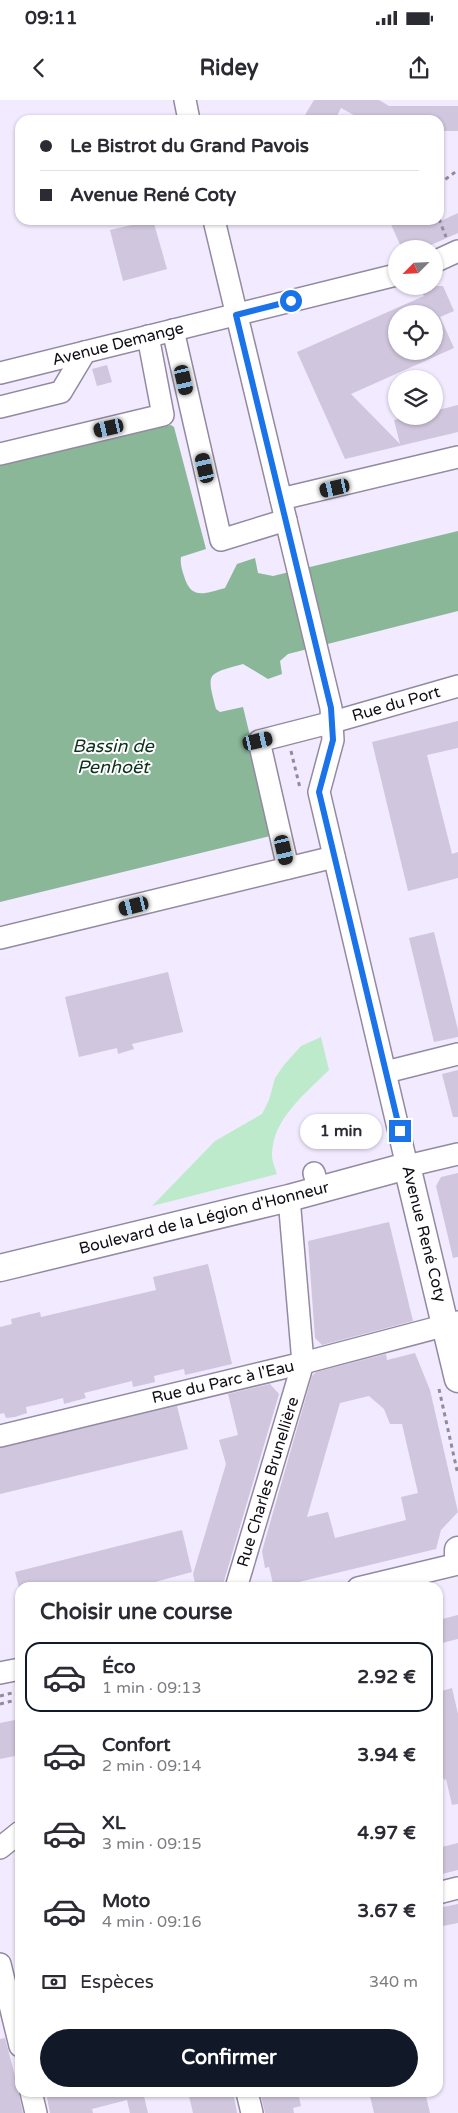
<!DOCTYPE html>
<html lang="fr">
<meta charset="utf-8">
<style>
body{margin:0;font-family:"Varela Round",sans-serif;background:#f2f2f3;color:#2b2b33;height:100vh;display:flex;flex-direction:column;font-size:19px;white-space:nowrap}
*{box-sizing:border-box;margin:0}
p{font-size:16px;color:#7c7c81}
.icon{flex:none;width:28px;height:28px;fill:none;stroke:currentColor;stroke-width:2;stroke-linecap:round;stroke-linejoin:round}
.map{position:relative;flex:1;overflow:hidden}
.drawer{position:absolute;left:15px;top:1482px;width:428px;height:515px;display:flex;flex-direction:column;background:#fff;border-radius:15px;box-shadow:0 1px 4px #0004}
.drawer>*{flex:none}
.top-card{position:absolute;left:15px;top:15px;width:429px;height:110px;border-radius:15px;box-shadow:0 1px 4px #0004;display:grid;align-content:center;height:110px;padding:0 25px;background:#fff}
.needle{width:32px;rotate:246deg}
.tools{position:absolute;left:388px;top:140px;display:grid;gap:10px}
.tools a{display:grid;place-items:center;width:55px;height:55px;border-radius:50%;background:#fff;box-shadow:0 1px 4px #0004;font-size:25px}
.end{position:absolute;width:22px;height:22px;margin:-11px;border:6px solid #1a73e8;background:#fff;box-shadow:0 0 0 2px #fff}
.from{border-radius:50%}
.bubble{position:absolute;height:35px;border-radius:18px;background:#fff;box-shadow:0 1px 4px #0004;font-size:16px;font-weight:700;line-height:35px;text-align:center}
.car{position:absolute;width:15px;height:30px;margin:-15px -8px;border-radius:6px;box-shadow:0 0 4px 1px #0007;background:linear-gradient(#222 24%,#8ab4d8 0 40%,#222 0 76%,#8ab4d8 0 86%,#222 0)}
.top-card b{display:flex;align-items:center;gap:18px;height:48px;font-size:19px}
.top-card b+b{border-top:1px solid #e1e1e2}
.top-card i{width:12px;height:12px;background:#2b2b33}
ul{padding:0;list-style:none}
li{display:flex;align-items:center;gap:15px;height:70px;margin:0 10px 8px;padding:0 15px;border:2px solid transparent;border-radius:15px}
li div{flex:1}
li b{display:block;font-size:19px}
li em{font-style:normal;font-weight:700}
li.selected{border-color:#111827}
li>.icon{width:45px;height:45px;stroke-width:1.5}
h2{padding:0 25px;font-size:22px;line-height:60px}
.pay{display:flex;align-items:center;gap:12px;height:55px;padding:0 25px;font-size:19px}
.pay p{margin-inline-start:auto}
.primary-button{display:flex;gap:10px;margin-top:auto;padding:10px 25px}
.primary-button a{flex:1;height:58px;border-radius:30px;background:#111827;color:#fff;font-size:20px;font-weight:700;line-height:58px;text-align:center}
.status{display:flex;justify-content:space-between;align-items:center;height:35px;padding:0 25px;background:#fff;direction:ltr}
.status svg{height:14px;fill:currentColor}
header{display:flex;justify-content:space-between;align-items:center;height:65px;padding:0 25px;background:#fff;font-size:22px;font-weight:700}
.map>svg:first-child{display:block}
.green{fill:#bdeacb}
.water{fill:#89b797}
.building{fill:#d0c6de;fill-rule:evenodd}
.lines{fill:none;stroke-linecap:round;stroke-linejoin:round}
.minor-casing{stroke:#938aa1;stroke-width:24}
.major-casing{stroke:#938aa1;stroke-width:29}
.path{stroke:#918b9a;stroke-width:3;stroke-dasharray:4 4;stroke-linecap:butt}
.minor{stroke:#fff;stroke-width:21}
.major{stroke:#fff;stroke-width:26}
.route{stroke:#1a73e8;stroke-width:6}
.labels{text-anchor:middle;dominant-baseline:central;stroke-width:4;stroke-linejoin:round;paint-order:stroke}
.street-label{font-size:16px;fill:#100c14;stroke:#fff}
.water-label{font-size:18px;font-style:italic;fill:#0d321d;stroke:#fff}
</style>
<div class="status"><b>09:11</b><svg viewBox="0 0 49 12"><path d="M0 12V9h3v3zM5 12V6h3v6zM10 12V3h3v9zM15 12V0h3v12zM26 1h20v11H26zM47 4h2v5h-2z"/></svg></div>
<header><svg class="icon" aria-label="back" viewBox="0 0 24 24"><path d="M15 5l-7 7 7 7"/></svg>Ridey<svg class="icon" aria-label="share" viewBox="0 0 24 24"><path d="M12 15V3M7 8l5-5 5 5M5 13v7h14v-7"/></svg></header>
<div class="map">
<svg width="458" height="2013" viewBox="0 0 458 2013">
<rect width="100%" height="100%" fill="#f2eafe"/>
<path class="green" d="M321 937 329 970C306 993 272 1019 272 1055 272 1061 275 1068 277 1074L152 1106 215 1041 262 1014 269 1000 275 978 284 965 301 946Z"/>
<path class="water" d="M171 325 174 327 206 449 181 457C180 464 182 470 184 476 191 501 206 493 225 488L237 464 255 458 258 473 273 476 458 431V511L288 554 280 561 282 574 268 579 243 564C207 574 206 572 216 609L220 612 243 607 273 731 270 736 0 802V365Z"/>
<g class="building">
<path d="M314 0H379L389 6H458V31H439V20H363L341 8 335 20H302Z"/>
<path d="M458 113V133L422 149H402L389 120H443Z"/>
<path d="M153 120 167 169 123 181 110 130Z"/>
<path d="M419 186H443L454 211 440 217 454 248 351 294 400 344 394 320 411 316H434V311L458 305V332L345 359 297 252 424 196ZM396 214H434V251H396Z"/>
<path d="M107 265 112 282 97 286 92 269Z"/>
<path d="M458 621V648L427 655 452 754 458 752V778L408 791 372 642Z"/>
<path d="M434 832 458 930V937L434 942 409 838Z"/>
<path d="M168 872 183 932 132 944 134 949 118 954 117 948 79 957 65 897Z"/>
<path d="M458 970V1017H453L442 974Z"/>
<path d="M458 1073V1157L453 1158 436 1086 441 1077Z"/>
<path d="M389 1122 413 1221 322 1245 315 1238 308 1141Z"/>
<path d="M208 1164 232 1264 185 1275 184 1269 154 1276 155 1282 147 1284 133 1287 132 1281 84 1293 86 1298 64 1304 63 1298 44 1303 26 1307 27 1313 15 1317 6 1318 4 1313 0 1314V1227L12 1224 11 1219 23 1216 40 1212 41 1217 156 1190 153 1177Z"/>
<path d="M415 1253 430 1290 458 1412 441 1430 436 1449 274 1488 269 1467 265 1468 262 1451 312 1276 316 1272 386 1254 387 1260ZM369 1296 384 1309 390 1324H402L418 1393 401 1397 406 1420 335 1438 328 1412 307 1417 340 1303Z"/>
<path d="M270 1284 279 1294 222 1488H196L193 1474 226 1364 219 1340 238 1335 228 1294Z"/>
<path d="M177 1306 188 1349 0 1394V1348Z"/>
<path d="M182 1430 192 1472 133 1488H19L15 1472Z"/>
<path d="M458 1515V1539L438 1544V1520Z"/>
<path d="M452 1588 458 1614V1704L452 1705 446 1679 444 1680 442 1673 441 1666H443L438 1643V1592Z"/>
<path d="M20 1619V1655L0 1659V1623Z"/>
<path d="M458 1743V1770L438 1775V1748Z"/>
<path d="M458 1804V1823L438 1827V1808Z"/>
<path d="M5 1938 15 1976 23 2013H0V1939Z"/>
<path d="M46 1992H143L148 2013H130L127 2000 92 2009 93 2013H50Z"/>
<path d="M188 1992H233L237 2013H193Z"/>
<path d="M260 1992H298L301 2006 293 2008 294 2013H265Z"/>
<path d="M369 1992H425L430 2013H374Z"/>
</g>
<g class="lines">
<defs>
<g id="minor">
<path d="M185 0 189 20"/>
<path d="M214 120 331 608 333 640 319 692 407 1066 458 1054"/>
<path d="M434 162 458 151"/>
<path d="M173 230 221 440 286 420"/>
<path d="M0 273 396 175"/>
<path d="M0 307 61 292 85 252"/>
<path d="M0 354 163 315 148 236"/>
<path d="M281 399 458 357"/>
<path d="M288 768 259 641 333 622 458 586"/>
<path d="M0 838 334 757"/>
<path d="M386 972 458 954"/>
<path d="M314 1073 319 1090"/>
<path d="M0 1336 303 1263 458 1222"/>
<path d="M236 1488 303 1263 289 1098"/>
<path d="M358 1488 458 1464"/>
<path d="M0 1573 20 1569"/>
<path d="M0 1748 20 1732"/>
<path d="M438 1793 458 1788"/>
<path d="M0 1864 20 1946"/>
<path d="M31 1992 36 2013"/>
<path d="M247 1992 252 2013"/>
</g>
<g id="major">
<path d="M0 1168 289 1098 407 1066 458 1279"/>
<path d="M458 1450V1454"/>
</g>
</defs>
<use href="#minor" class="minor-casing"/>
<use href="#major" class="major-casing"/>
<g class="path">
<path d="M439 84 458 70"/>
<path d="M439 119 446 137"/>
<path d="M291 651 300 688"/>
<path d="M439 1289 458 1375"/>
<path d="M0 1596 20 1591"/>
<path d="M0 1604 20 1599"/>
</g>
<use href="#minor" class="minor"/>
<use href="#major" class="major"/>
</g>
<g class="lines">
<path class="route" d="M291 201 236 215 331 608 333 640 319 692 400 1031"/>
</g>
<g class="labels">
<g class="street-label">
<text transform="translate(118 244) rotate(-14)">Avenue Demange</text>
<text transform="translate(396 604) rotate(-16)">Rue du Port</text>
<text transform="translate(204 1118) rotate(-14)">Boulevard de la Légion d'Honneur</text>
<text transform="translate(424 1134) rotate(76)">Avenue René Coty</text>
<text transform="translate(223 1282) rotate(-13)">Rue du Parc à l'Eau</text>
<text transform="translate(268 1382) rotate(-73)">Rue Charles Brunellière</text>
</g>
<g class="water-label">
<text x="113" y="646">Bassin de<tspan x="113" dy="21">Penhoët</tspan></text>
</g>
</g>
</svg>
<div class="tools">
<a><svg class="needle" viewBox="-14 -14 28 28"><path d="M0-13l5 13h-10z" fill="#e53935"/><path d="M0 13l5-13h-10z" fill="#7c7c81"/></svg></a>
<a><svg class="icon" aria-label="locate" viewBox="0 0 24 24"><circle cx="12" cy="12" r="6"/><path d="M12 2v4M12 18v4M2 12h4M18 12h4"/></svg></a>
<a><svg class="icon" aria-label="layers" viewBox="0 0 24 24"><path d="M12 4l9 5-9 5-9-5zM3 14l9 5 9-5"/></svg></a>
</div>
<i class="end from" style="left:291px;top:201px"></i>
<i class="end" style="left:400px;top:1031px"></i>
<div class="bubble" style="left:300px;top:1014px;width:82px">1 min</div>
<i class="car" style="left:184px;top:280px;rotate:167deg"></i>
<i class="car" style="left:109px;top:328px;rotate:257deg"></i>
<i class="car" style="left:205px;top:368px;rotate:347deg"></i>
<i class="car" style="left:335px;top:388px;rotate:257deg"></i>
<i class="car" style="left:258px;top:641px;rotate:77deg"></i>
<i class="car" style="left:284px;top:750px;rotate:167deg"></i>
<i class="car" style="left:134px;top:806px;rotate:256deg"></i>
<div class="top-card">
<b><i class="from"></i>Le Bistrot du Grand Pavois</b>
<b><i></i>Avenue René Coty</b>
</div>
<section class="drawer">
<h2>Choisir une course</h2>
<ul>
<li class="selected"><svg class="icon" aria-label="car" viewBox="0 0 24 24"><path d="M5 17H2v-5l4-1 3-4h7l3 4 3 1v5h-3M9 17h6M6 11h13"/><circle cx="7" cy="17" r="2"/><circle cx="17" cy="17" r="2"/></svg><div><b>Éco</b><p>1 min · 09:13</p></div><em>2.92 €</em></li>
<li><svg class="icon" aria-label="car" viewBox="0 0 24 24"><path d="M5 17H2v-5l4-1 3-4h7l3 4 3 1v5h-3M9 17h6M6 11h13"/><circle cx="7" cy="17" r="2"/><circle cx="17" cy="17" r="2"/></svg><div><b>Confort</b><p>2 min · 09:14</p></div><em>3.94 €</em></li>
<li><svg class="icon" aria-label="car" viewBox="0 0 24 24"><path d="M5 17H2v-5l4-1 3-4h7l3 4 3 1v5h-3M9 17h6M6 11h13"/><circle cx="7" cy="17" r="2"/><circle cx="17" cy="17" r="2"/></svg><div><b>XL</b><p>3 min · 09:15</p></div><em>4.97 €</em></li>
<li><svg class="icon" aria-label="car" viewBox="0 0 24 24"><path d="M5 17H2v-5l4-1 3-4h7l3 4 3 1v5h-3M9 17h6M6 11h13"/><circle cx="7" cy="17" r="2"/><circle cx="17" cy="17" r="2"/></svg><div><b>Moto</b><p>4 min · 09:16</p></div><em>3.67 €</em></li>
</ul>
<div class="pay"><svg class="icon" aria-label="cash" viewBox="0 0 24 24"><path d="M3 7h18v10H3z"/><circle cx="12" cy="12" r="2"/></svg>Espèces<p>340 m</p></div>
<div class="primary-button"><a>Confirmer</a></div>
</section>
</div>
